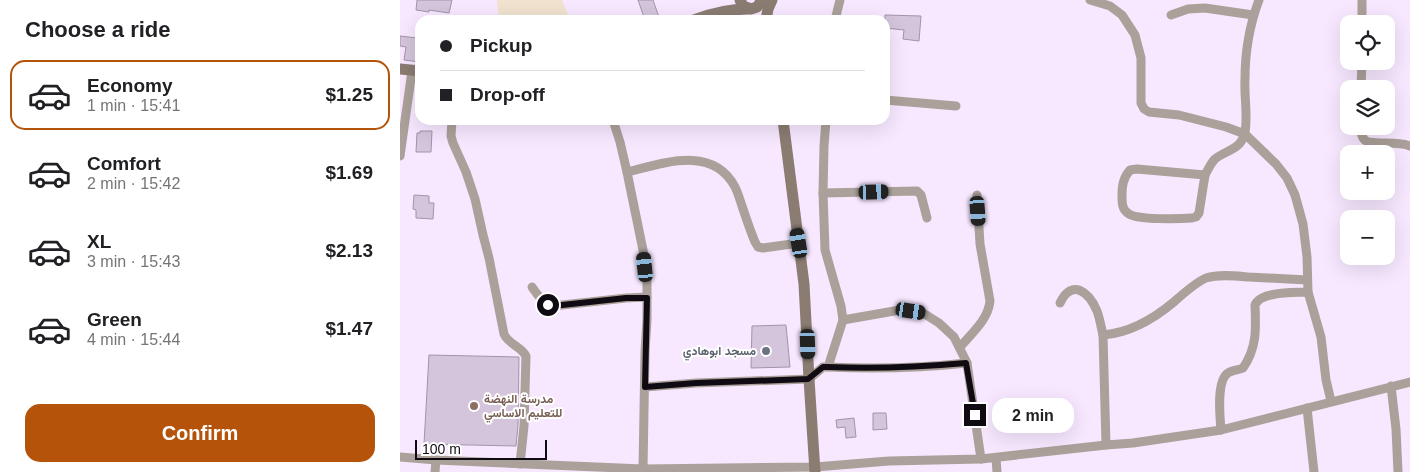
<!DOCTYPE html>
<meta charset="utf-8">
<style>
body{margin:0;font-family:Arial,Vazirmatn,sans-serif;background:#f2f2f2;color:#202124;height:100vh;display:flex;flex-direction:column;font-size:19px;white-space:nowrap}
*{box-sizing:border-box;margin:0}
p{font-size:16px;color:#757577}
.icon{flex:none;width:28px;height:28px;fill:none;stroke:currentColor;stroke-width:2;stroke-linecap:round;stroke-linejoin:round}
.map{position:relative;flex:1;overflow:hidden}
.sheet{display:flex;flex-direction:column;background:#fff;width:400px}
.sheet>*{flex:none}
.hud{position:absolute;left:15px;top:15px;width:475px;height:110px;border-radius:15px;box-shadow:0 5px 20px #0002;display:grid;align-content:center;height:110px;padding:0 25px;background:#fff}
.tools{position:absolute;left:940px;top:15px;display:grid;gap:10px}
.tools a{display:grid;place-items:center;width:55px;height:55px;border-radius:10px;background:#fff;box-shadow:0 5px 20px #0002;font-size:25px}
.scale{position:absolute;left:15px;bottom:12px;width:132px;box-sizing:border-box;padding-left:5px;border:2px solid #100b13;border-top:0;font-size:14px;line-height:18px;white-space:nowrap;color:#100b13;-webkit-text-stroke:4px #fff;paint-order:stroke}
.end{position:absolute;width:22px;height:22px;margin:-11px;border:6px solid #100b13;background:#fff;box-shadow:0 0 0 2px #fff}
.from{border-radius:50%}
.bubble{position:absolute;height:35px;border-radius:15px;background:#fff;box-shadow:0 5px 20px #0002;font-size:16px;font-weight:600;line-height:35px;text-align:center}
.car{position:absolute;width:15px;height:30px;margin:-15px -8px;border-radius:6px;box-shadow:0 0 4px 1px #0007;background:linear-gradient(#222 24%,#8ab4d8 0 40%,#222 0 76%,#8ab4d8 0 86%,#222 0)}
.hud b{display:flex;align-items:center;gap:18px;height:48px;font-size:19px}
.hud b+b{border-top:1px solid #e0e0e0}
.hud i{width:12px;height:12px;background:#202124}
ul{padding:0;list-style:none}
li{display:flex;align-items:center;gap:15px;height:70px;margin:0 10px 8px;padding:0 15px;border:2px solid transparent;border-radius:15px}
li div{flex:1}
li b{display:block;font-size:19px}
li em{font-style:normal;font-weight:600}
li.selected{border-color:#b45309}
li>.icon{width:45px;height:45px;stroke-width:1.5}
h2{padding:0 25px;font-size:22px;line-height:60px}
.cta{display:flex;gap:10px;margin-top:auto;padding:10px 25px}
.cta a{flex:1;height:58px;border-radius:15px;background:#b45309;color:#fff;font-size:20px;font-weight:600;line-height:58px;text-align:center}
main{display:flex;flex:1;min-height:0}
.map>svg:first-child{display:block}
.commercial{fill:#f0e2cf}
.building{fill:#d4c5dc;stroke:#a194a9}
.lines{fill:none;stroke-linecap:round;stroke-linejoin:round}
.street{stroke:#aba19a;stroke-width:9}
.secondary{stroke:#8b7c72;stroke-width:11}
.route{stroke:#100b13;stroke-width:6}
.worship-dot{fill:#6b7280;stroke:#fff;stroke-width:2}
.education-dot{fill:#8d6e63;stroke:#fff;stroke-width:2}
.labels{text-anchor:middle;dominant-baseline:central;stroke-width:4;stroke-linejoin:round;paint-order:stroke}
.worship-label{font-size:12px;font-weight:bold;fill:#5b616d;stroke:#fff;text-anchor:end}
.education-label{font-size:12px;font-weight:bold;fill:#785e54;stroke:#fff;text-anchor:start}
</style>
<main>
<section class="sheet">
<h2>Choose a ride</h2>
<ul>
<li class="selected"><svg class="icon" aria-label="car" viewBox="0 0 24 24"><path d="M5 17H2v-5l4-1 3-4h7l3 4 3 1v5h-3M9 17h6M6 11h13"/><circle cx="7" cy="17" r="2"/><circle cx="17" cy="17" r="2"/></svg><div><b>Economy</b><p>1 min · 15:41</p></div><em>$1.25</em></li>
<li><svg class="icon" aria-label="car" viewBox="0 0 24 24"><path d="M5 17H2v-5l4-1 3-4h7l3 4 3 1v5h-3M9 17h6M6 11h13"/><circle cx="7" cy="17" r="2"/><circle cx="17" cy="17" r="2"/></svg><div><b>Comfort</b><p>2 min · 15:42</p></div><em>$1.69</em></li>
<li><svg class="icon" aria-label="car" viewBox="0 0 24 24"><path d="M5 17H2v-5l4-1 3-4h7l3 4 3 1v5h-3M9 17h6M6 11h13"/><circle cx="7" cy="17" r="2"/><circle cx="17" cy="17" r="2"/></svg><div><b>XL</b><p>3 min · 15:43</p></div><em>$2.13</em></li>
<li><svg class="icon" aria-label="car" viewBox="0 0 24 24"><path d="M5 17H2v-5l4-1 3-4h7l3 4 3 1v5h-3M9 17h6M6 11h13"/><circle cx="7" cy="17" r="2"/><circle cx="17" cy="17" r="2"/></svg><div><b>Green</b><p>4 min · 15:44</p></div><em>$1.47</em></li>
</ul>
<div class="cta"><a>Confirm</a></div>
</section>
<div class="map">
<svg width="1010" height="472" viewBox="0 0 1010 472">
<rect width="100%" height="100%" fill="#f7e8ff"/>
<path class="commercial" d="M97 0H162L170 20H99Z"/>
<g class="building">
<path d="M17 0H52L49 13 29 10V12L16 10Z"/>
<path d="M238 0H253L260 20H245Z"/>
<path d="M485 15 521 16 519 41 503 39 504 30 485 28Z"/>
<path d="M0 36 17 38 16 44 20 45V62L4 60 6 47 0 46Z"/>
<path d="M20 131H32L31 152H16L17 133H20Z"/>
<path d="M14 195 29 196V203H34L33 219 16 218V210L13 209Z"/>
<path d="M386 325 390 367 351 368 352 326Z"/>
<path d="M29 355 119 357 118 426 116 446 24 444Z"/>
<path d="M473 413H486L487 429 473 430Z"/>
<path d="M454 418 456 437 446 438 445 427 437 428 436 420Z"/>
</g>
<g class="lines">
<g class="street">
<path d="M690 0 710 6 722 15 735 35 741 58V103L744 109 749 112 779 115 826 127 845 134 876 164 887 178 895 195 903 224 907 257 908 292 921 337 926 380 931 401"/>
<path d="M962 0V24"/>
<path d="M771 15 788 9 805 8 853 15"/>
<path d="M435 20 440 0"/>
<path d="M961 89 962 61"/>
<path d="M485 100 556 106"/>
<path d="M52 120 51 136 53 143 66 172 75 199 83 235 89 258 104 334C109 345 121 346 126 356L124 426 120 464"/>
<path d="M213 120 220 142 227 172 244 255 247 279V320L245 352 243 469"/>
<path d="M426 120 424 146 423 193 425 250 441 306 443 320 500 310 523 313 539 323 554 337 567 363 581 459"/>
<path d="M960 126C961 131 961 138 966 141 974 145 998 141 1010 146"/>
<path d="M0 156 12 71"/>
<path d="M737 169 805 175 799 213 796 217 792 218C779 219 738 220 729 214 722 210 722 203 722 196 722 186 723 178 730 170Z"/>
<path d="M227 172C264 163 313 145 335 187 338 193 340 200 342 206 346 218 350 230 355 242L358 247 363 248 399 243"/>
<path d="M805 175C808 170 810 164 815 159 825 150 841 151 845 132 848 115 844 96 845 79 845 53 850 24 859 0"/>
<path d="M423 193 517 191 521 195 527 218"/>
<path d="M132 287C138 295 143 304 153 306L226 298 247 297"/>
<path d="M660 303C672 278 689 292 697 311 700 319 701 327 703 335"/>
<path d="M560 347C572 333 588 320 590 301L580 244 577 195"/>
<path d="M428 367C474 369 521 368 567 363"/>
<path d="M991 386 996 429 998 472"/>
<path d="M245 387 296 383 409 379 423 367H428L443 320"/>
<path d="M907 408 914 472"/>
<path d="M821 430C820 417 816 381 828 373 832 370 839 370 843 368 857 348 856 329 855 305 861 291 894 293 908 292"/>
<path d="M706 445 703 335C729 333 755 318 775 301 784 293 795 283 806 278 819 274 836 276 849 277 868 278 887 279 907 280"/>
<path d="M0 457 36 460 243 469 415 467 489 461 581 459 706 445 733 443 821 430 1010 382"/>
<path d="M596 458 597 472"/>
<path d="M35 472 36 460"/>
</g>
<g class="secondary">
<path d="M340 0 343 6 351 9 357 7 362 0"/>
<path d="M294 20C312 13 328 9 348 9"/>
<path d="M366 20 368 9 372 0"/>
<path d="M0 69 20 71"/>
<path d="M383 120 404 284 409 379 415 472"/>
</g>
</g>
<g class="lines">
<path class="route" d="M148 305 153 306 226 298H247L245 387 296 383 408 379 423 367H428C474 369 521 367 566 363L575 415"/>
</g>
<circle class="worship-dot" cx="366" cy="351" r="5"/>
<circle class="education-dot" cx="74" cy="406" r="5"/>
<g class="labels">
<g class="worship-label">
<text x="356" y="351">مسجد ابوهادي</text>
</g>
<g class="education-label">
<text x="84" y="399">مدرسة النهضة<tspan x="84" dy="14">للتعليم الاساسي</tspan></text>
</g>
</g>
</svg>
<div class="tools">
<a><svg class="icon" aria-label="locate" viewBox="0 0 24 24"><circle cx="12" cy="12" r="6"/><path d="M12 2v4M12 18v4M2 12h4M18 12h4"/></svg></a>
<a><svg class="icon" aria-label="layers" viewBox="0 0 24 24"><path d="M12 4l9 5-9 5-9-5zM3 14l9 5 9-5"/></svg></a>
<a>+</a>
<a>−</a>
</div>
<div class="scale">100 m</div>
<i class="end from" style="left:148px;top:305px"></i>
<i class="end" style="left:575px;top:415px"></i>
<div class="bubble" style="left:592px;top:398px;width:82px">2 min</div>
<i class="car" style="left:474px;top:192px;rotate:88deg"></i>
<i class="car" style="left:578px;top:211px;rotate:176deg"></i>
<i class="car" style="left:399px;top:243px;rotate:351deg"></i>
<i class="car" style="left:245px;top:267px;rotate:354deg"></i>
<i class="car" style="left:511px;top:311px;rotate:99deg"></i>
<i class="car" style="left:408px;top:344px;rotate:178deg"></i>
<div class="hud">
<b><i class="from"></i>Pickup</b>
<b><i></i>Drop-off</b>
</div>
</div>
</main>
